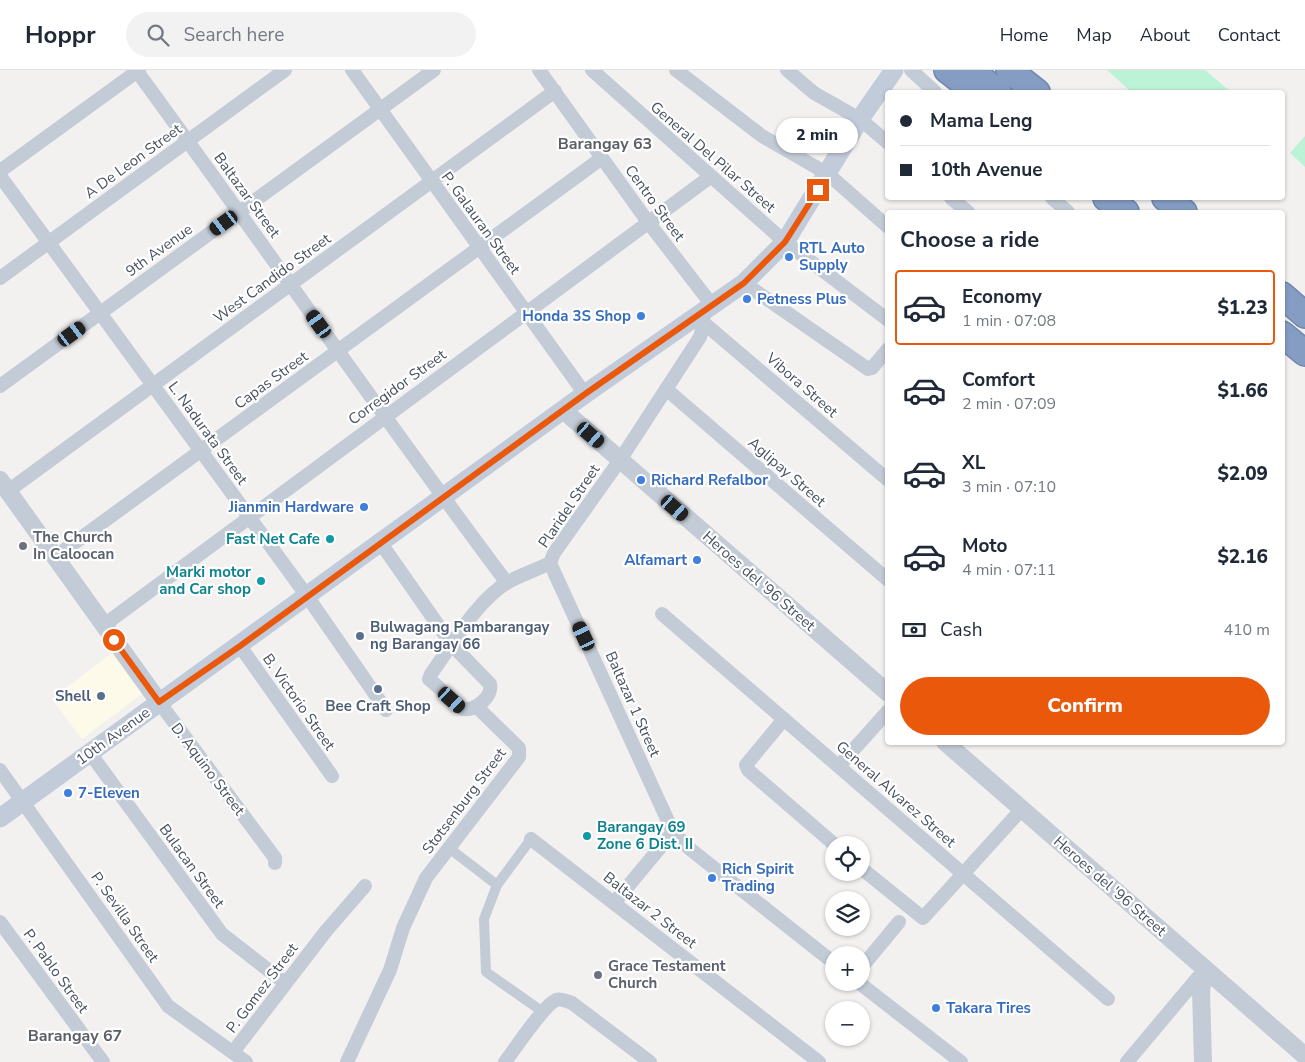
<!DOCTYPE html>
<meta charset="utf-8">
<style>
body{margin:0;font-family:"Nunito Sans",sans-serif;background:#f2f2f3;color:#1f2937;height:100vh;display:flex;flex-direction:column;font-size:19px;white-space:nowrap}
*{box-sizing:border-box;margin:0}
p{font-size:16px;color:#747a83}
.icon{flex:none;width:28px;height:28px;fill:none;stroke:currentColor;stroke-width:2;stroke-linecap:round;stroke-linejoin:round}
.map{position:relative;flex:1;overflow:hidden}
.details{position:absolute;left:885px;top:140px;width:400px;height:535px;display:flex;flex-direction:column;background:#fff;border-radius:5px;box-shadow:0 1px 4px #0004}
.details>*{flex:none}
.hud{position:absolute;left:885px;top:20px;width:400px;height:110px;border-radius:5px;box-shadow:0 1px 4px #0004;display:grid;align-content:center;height:110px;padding:0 15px;background:#fff}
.fabs{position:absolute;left:825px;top:766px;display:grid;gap:10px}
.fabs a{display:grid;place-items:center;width:45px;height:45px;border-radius:50%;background:#fff;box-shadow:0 1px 4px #0004;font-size:25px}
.end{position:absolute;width:22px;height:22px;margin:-11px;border:6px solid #ea580c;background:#fff;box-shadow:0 0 0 2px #fff}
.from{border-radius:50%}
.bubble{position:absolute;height:35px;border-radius:18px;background:#fff;box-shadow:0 1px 4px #0004;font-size:16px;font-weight:800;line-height:35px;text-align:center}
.car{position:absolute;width:15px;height:30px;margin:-15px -8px;border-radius:6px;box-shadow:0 0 4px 1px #0007;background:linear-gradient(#222 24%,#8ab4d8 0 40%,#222 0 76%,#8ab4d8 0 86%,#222 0)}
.hud b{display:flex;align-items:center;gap:18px;height:48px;font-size:19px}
.hud b+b{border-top:1px solid #e0e1e3}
.hud i{width:12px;height:12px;background:#1f2937}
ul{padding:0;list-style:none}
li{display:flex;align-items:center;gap:15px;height:75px;margin:0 10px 8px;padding:0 5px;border:2px solid transparent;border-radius:5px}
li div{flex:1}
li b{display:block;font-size:19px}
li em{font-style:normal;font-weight:800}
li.on{border-color:#ea580c}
li>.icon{width:45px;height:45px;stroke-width:1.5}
h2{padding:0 15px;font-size:22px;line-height:60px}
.pay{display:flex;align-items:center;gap:12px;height:55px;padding:0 15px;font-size:19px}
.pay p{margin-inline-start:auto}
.action{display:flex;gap:10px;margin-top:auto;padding:10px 15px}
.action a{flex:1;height:58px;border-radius:30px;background:#ea580c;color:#fff;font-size:20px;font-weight:800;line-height:58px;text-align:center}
header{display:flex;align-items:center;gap:30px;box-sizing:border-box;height:70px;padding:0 25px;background:#fff;border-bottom:1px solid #e0e1e3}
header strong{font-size:24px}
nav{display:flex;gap:28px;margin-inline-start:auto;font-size:18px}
.search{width:350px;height:45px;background:#f2f2f3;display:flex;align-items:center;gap:12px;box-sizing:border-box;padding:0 18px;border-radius:28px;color:#747a83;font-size:19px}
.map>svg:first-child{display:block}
.commercial{fill:#fefaea}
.green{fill:#bcf3d7}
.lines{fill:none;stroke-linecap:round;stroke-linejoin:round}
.motorway-casing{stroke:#7087af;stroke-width:28}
.pedestrian{stroke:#c3cbd6;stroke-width:10}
.minor{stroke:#c3cbd6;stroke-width:14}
.tertiary{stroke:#c3cbd6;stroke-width:18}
.secondary{stroke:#c2cbda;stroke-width:19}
.motorway{stroke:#859dc3;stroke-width:25}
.route{stroke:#ea580c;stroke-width:6}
.shop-dot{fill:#3f7fe0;stroke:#fff;stroke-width:2}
.culture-dot{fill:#0f9aa8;stroke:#fff;stroke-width:2}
.worship-dot{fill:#6b7280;stroke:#fff;stroke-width:2}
.service-dot{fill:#5c6f8a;stroke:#fff;stroke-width:2}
.labels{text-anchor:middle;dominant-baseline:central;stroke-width:4.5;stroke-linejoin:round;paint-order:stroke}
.street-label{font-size:15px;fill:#475160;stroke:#fff}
.shop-label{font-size:15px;font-weight:bold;fill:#366cbe;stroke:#fff;text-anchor:start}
.worship-label{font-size:15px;font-weight:bold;fill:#5b616d;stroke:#fff;text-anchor:start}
.culture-label{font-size:15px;font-weight:bold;fill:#0d838f;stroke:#fff;text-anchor:end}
.service-label{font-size:15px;font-weight:bold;fill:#4e5e75;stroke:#fff;text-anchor:start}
.neighbourhood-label{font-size:16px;font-weight:bold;fill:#5c6066;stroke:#fff}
</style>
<header>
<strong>Hoppr</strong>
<div class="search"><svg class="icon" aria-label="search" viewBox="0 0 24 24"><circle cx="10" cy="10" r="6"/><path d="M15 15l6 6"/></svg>Search here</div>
<nav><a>Home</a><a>Map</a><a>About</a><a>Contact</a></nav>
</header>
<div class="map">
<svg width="1305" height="992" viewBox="0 0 1305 992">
<rect width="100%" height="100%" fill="#f3f1f0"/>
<path class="commercial" d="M112 583 142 624 82 669 52 629Z"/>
<g class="green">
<path d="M1107 0H1205L1231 22H1127L1129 20Z"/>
<path d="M1305 66V97L1290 83Z"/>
</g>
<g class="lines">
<defs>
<g id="motorway">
<path d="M947 0 975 22"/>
<path d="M971 0 998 22"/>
<path d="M1009 0 1037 22"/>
<path d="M1106 128 1126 142"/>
<path d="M1165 128 1184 142"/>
<path d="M1282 225 1305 245"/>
<path d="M1282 264 1305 283"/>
</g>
</defs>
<use href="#motorway" class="motorway-casing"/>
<g class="pedestrian">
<path d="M531 769 497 815 484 849 486 902 543 942"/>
<path d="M449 778 497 815"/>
</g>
<g class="minor">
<path d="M136 0C261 170 380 344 507 513"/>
<path d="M352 0 585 324"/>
<path d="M539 0 648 152 712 235"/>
<path d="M592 0 785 172 888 250"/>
<path d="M676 0 762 66 828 104 888 157"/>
<path d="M787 0 814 23 860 49 888 73"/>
<path d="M911 0 935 22"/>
<path d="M0 101 139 0"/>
<path d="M0 106 307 526 386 640"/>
<path d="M951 128 968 142"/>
<path d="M1052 128 1068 142"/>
<path d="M0 208 285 0"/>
<path d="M744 213 868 299 872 298 888 279"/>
<path d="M698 248 888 410"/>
<path d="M0 316 434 0"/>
<path d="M666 319 888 510"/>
<path d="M8 421 555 21"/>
<path d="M380 472 452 575 490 614C493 627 475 641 463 639L429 609 431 604C452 575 477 530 508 512 521 505 536 500 550 493L554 483 620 390 700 267 704 252"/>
<path d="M55 487 602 88"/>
<path d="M550 493 673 762 690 779 834 893"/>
<path d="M662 544 1108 929"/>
<path d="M104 555 710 107"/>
<path d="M240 576 332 706"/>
<path d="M159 632 275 788V793"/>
<path d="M784 649 746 695 748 700 835 775"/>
<path d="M90 683 222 864 285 913"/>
<path d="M839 696 888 641"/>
<path d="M0 700 168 936 246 992"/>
<path d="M531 769 819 992"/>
<path d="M861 798 923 848 1022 739"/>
<path d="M614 833 673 762"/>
<path d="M0 852 103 992"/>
<path d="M861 898 899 852"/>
<path d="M858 912 961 992"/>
<path d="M233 982 326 861 365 816"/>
<path d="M347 992 390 900 403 858 426 808 519 687V678L477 637"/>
<path d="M505 992C515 979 543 936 556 930 562 928 566 931 572 933L650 992"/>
<path d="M1127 992 1205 899"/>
</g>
<g class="tertiary">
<path d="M563 340 888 623"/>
<path d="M0 410 159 632"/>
<path d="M945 672 1305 986"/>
<path d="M1203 992 1201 920 1205 899"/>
</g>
<path class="secondary" d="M0 748 585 324 744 213 785 172 860 49 894 0"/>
<use href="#motorway" class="motorway"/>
</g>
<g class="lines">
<path class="route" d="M114 570 159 632 240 576 585 324 744 213 785 172 818 120"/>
</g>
<g class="shop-dot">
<circle cx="789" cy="187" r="5"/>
<circle cx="747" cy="229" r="5"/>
<circle cx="641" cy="246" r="5"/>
<circle cx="641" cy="410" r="5"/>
<circle cx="364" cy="437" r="5"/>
<circle cx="697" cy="490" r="5"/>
<circle cx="68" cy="723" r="5"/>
<circle cx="712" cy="808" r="5"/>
<circle cx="936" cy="938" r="5"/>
</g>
<g class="culture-dot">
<circle cx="330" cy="469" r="5"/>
<circle cx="261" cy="511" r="5"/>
<circle cx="587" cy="766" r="5"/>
</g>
<g class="worship-dot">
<circle cx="23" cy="476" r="5"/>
<circle cx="598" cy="905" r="5"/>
</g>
<g class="service-dot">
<circle cx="360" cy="566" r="5"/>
<circle cx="378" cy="619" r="5"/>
<circle cx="101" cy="626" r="5"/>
</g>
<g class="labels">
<g class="street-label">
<text transform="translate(713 87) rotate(41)">General Del Pilar Street</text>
<text transform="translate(133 91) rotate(-36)">A De Leon Street</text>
<text transform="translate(247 125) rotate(54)">Baltazar Street</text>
<text transform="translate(655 133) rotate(54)">Centro Street</text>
<text transform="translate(481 153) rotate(54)">P. Galauran Street</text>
<text transform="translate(159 180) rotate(-36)">9th Avenue</text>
<text transform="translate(272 208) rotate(-36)">West Candido Street</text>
<text transform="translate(271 310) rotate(-36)">Capas Street</text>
<text transform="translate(802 315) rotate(41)">Vibora Street</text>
<text transform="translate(397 317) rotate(-36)">Corregidor Street</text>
<text transform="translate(208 363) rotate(54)">L. Nadurata Street</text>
<text transform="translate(787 402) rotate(41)">Aglipay Street</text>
<text transform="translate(569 436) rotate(-56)">Plaridel Street</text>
<text transform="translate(759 511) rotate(41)">Heroes del '96 Street</text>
<text transform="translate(299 632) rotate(55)">B. Victorio Street</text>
<text transform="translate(633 634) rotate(66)">Baltazar 1 Street</text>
<text transform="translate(113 666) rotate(-36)">10th Avenue</text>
<text transform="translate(208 699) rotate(53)">D. Aquino Street</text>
<text transform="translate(896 724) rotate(41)">General Alvarez Street</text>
<text transform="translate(464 731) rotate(-53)">Stotsenburg Street</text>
<text transform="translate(192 796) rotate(54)">Bulacan Street</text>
<text transform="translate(1110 816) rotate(41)">Heroes del '96 Street</text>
<text transform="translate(650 840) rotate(38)">Baltazar 2 Street</text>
<text transform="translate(125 847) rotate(55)">P. Sevilla Street</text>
<text transform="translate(56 901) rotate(54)">P. Pablo Street</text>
<text transform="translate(262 918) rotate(-53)">P. Gomez Street</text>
</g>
<g class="shop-label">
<text x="799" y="178">RTL Auto<tspan x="799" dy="17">Supply</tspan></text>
<text x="757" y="229">Petness Plus</text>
<text x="631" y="246" text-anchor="end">Honda 3S Shop</text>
<text x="651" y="410">Richard Refalbor</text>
<text x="354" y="437" text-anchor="end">Jianmin Hardware</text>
<text x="687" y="490" text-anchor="end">Alfamart</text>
<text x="78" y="723">7-Eleven</text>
<text x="722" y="799">Rich Spirit<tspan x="722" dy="17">Trading</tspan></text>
<text x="946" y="938">Takara Tires</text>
</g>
<g class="worship-label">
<text x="33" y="467">The Church<tspan x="33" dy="17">In Caloocan</tspan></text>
<text x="608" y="896">Grace Testament<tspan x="608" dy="17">Church</tspan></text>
</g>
<g class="culture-label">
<text x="320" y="469">Fast Net Cafe</text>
<text x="251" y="502">Marki motor<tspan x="251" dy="17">and Car shop</tspan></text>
<text x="597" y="757" text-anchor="start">Barangay 69<tspan x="597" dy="17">Zone 6 Dist. II</tspan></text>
</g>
<g class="service-label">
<text x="370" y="557">Bulwagang Pambarangay<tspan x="370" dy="17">ng Barangay 66</tspan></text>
<text x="91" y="626" text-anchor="end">Shell</text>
<text x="378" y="636" text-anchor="middle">Bee Craft Shop</text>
</g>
<g class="neighbourhood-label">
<text x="605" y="74">Barangay 63</text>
<text x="75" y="966">Barangay 67</text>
</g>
</g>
</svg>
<div class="fabs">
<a><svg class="icon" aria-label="locate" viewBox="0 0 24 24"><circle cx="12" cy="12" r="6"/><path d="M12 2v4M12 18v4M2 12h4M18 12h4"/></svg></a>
<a><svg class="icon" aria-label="layers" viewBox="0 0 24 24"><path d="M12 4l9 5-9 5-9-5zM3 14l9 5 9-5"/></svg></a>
<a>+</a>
<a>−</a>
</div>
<i class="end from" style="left:114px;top:570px"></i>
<i class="end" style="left:818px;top:120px"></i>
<div class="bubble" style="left:776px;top:48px;width:82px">2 min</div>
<i class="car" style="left:224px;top:153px;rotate:234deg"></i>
<i class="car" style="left:319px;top:254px;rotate:324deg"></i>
<i class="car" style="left:72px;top:264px;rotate:54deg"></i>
<i class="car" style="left:591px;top:365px;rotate:131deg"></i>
<i class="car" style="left:675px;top:438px;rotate:131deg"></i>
<i class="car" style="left:584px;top:566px;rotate:335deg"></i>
<i class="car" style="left:452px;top:630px;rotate:132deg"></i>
<div class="hud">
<b><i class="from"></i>Mama Leng</b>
<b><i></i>10th Avenue</b>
</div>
<section class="details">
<h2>Choose a ride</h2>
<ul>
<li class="on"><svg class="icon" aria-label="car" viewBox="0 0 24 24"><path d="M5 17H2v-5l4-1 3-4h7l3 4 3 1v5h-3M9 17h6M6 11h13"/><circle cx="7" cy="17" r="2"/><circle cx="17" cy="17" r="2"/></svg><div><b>Economy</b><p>1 min · 07:08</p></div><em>$1.23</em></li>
<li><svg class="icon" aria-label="car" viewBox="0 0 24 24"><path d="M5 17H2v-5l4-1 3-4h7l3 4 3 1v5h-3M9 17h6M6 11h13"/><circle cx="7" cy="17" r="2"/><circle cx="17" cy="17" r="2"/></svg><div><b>Comfort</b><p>2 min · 07:09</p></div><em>$1.66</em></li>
<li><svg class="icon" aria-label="car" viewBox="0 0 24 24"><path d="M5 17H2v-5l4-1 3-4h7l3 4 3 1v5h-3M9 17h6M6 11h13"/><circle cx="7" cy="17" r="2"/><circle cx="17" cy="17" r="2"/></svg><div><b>XL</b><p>3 min · 07:10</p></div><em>$2.09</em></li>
<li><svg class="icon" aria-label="car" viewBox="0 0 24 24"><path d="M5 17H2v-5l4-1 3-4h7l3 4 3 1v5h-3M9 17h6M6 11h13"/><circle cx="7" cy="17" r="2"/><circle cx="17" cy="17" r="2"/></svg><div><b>Moto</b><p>4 min · 07:11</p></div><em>$2.16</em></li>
</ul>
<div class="pay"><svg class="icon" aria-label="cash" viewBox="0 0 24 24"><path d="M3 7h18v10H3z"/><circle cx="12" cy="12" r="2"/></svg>Cash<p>410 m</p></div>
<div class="action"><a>Confirm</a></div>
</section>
</div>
